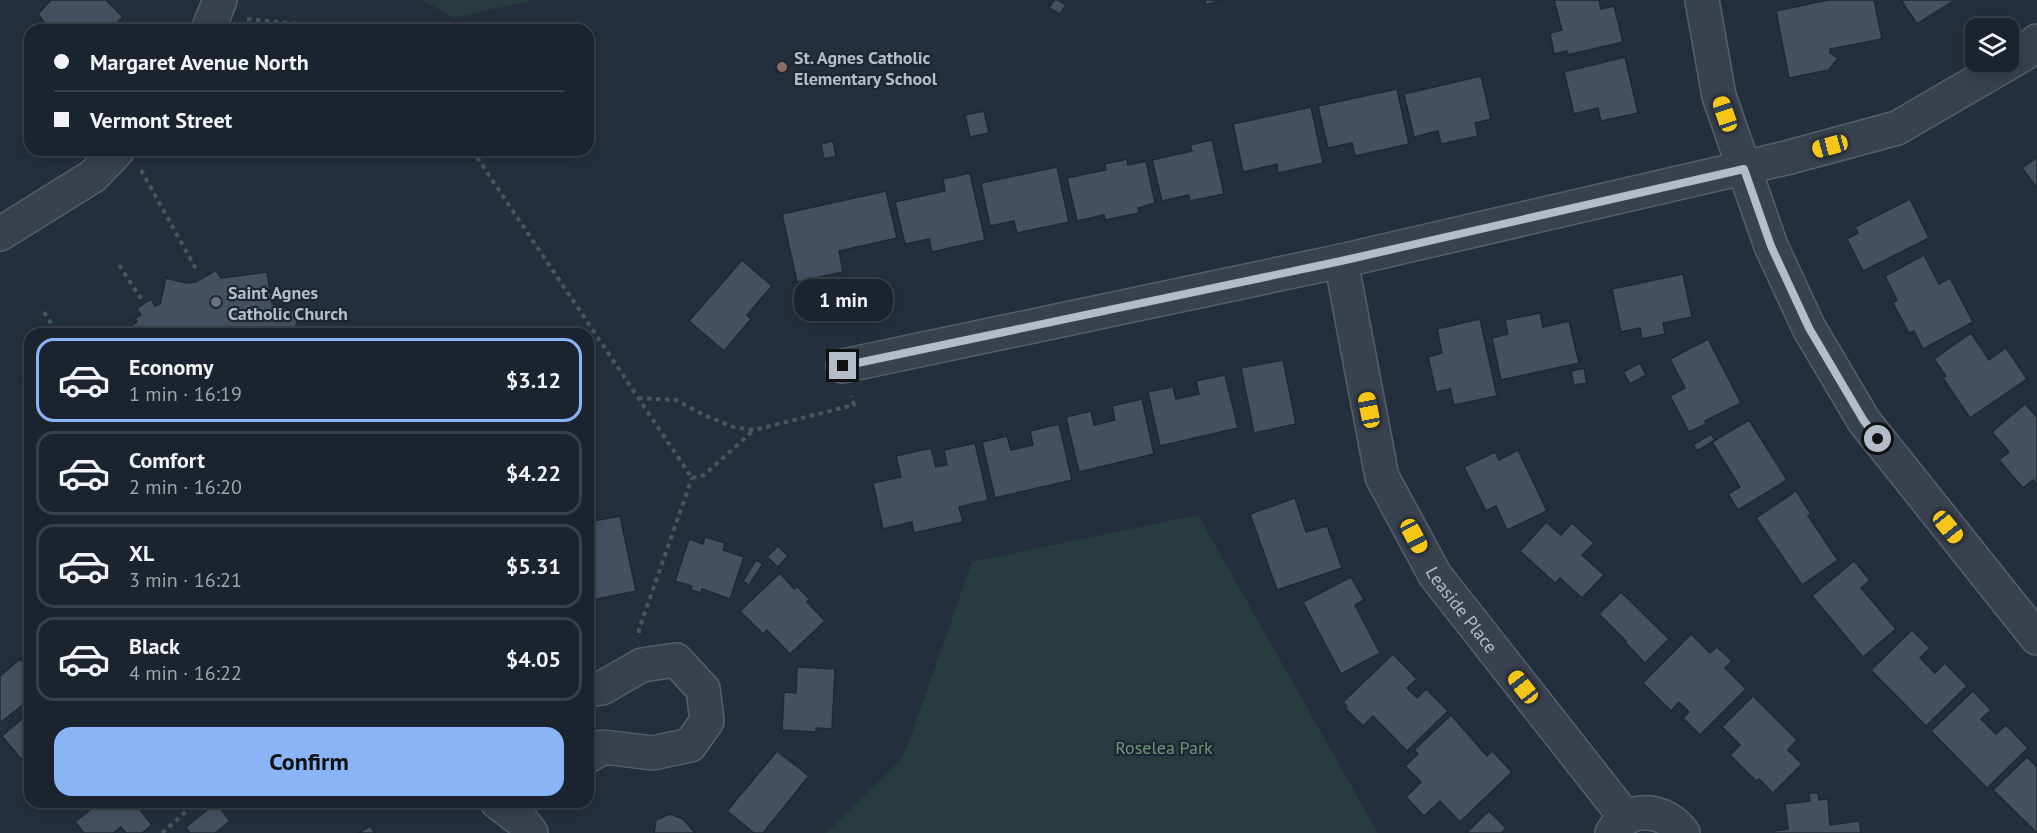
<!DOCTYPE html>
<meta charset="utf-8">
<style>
body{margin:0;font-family:"PT Sans",sans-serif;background:#242b36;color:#f1f3f6;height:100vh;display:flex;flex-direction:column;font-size:22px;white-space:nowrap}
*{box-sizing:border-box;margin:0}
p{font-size:20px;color:#a0a4aa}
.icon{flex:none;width:33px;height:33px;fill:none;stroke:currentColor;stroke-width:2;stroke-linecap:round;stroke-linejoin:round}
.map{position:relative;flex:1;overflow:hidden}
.details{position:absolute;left:24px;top:328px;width:570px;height:480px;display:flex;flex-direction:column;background:#1b232e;border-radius:18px;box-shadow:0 3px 15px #0003,0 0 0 2px #39404a}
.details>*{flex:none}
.banner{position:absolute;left:24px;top:24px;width:570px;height:132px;border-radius:18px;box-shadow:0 3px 15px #0003,0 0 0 2px #39404a;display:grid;align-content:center;height:132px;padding:0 30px;background:#1b232e}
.buttons{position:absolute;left:1965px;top:18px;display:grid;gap:12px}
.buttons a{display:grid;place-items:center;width:54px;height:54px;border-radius:12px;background:#1b232e;box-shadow:0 3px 15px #0003,0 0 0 2px #39404a;font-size:30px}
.end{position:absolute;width:27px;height:27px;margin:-14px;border:8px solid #b4bcc9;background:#111;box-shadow:0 0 0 3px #111}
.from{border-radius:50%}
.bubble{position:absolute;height:42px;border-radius:18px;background:#1b232e;box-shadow:0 3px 15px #0003,0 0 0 2px #39404a;font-size:20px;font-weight:700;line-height:42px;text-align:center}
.car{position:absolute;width:18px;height:36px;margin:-18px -9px;border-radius:8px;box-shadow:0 0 4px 2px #0007;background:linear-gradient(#f5c518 24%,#345 0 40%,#f5c518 0 76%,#345 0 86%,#f5c518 0)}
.banner b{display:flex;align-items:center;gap:21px;height:57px;font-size:22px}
.banner b+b{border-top:2px solid #39404a}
.banner i{width:15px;height:15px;background:#f1f3f6}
ul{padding:10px 0 0;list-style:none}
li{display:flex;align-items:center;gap:18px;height:84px;margin:0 12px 9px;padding:0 18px;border:3px solid #39404a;border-radius:18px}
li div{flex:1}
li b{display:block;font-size:22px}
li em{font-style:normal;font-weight:700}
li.on{border-color:#8ab4f8}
li>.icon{width:54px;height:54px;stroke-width:1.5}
.action{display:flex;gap:12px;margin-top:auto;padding:12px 30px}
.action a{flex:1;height:69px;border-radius:18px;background:#8ab4f8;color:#111;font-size:24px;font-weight:700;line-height:69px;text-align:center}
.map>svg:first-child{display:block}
.green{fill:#263c3f}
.building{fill:#455162;stroke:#1f2835;stroke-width:1.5}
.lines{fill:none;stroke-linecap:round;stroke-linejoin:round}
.minor-casing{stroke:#565f6c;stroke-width:36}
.path{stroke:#44595c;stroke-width:4;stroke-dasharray:4.5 4.5;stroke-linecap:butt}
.minor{stroke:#38414e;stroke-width:33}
.route{stroke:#b4bcc9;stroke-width:8}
.education-dot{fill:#8d6e63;stroke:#1d2633;stroke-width:2}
.worship-dot{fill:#6b7280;stroke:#1d2633;stroke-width:2}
.labels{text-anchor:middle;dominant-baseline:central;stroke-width:4.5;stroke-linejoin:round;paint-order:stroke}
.poi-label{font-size:18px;font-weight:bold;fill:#b4bcc9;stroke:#1d2633;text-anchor:start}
.street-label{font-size:18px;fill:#b4bcc9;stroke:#1d2633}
.park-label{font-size:18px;fill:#6b9a76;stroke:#1d2633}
</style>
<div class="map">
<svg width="2037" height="833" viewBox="0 0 2037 833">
<rect width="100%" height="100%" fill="#242f3e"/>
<g class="green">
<path d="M423 0H534L453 18Z"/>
<path d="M1198 515 1378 833H826L901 759 911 736 972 562Z"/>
</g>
<g class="building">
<path d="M51 0H106L123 17 109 30H50L38 14Z"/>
<path d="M1054 0H1058L1066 5 1060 14 1049 8Z"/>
<path d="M1205 0H1222L1206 5Z"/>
<path d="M1554 0H1599L1601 9 1614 6 1623 42 1567 55V51L1554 54 1550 33 1562 30Z"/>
<path d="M1828 0H1874L1882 39 1830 49V53L1838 58 1829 70 1789 78 1776 11Z"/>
<path d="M1901 0H1955L1917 24Z"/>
<path d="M1625 57 1638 113 1601 121 1598 108 1574 114 1564 72Z"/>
<path d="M1481 76 1491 119 1475 123 1478 136 1441 144 1438 131 1414 137 1404 94Z"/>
<path d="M1397 89 1409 144 1355 156 1352 143 1328 148 1318 106Z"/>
<path d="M1311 107 1323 163 1278 173 1277 164 1243 172 1233 124Z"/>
<path d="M984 111 989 133 970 137 965 115Z"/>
<path d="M1212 140 1224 194 1190 201 1189 195 1162 201 1152 160 1192 151 1190 145Z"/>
<path d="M833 141 836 156 824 159 821 144Z"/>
<path d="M2037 157V188L2022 168Z"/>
<path d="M1127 159 1128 165 1146 161 1155 203 1138 208 1139 213 1105 220 1104 215 1077 221 1067 178 1106 170 1105 164Z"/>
<path d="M1057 167 1069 222 1017 233 1014 221 990 226 981 183Z"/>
<path d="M970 173 985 240 932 252 929 239 905 244 895 202 945 191 943 179Z"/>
<path d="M886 191 897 238 839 251 843 272 797 282 782 214Z"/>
<path d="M1910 199 1929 238 1863 271 1847 239 1858 233 1855 227Z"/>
<path d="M1924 255 1939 284 1950 278 1973 322 1923 349 1914 331 1909 333 1893 303 1897 300 1885 276Z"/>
<path d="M742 260 772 286 747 315 751 319 724 351 689 321Z"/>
<path d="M216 270 221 278 267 272 272 304 300 312 294 334H117L137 322 135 318 141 315 137 308 151 299 155 306 160 304 166 278 186 283 196 282Z"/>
<path d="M1683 274 1692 317 1663 323 1665 334 1642 339 1640 328 1621 332 1612 289Z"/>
<path d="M1540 313 1543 327 1569 321 1579 363 1501 380 1492 338 1508 334 1505 320Z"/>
<path d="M1480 319 1497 396 1454 405 1450 389 1436 392 1428 357 1442 353 1437 329Z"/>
<path d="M1971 333 1989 360 2006 348 2027 379 1970 418 1943 378 1946 376 1934 359Z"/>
<path d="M1708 339 1741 403 1705 421 1706 424 1689 432 1670 396 1685 388 1670 359Z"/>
<path d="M1283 360 1296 424 1254 433 1241 368Z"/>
<path d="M1640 363 1646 375 1630 384 1623 372Z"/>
<path d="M1584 368 1587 383 1574 385 1571 371Z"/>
<path d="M30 374V394L21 379Z"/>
<path d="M1225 375 1238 428 1160 446 1148 392 1173 387 1176 399 1199 394 1196 381Z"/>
<path d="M1142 399 1154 454 1079 472 1066 417 1091 411 1094 425 1115 420 1112 406Z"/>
<path d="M2025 404 2037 417V485L2033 480 2023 488 1999 460 2009 452 1992 432Z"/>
<path d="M1749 420 1787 480 1738 510 1728 494 1740 487 1712 442Z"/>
<path d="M1059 424 1072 480 995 498 982 442 1007 436 1011 450 1033 445 1030 431Z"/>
<path d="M1711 434 1715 440 1697 451 1693 445Z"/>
<path d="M30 436V450L24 440Z"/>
<path d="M975 443 988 500 959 507 963 522 914 533 912 522 883 529 873 483 901 477 896 456 931 448 936 467 947 465 944 450Z"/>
<path d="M1518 450 1547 511 1507 530 1496 506 1486 511 1464 467 1495 452 1499 460Z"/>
<path d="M1796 491 1811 514 1808 516 1838 560 1802 585 1756 518Z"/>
<path d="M1295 498 1306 532 1327 526 1342 568 1277 590 1250 514Z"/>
<path d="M620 516 636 591 588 601V522Z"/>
<path d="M1546 522 1561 535 1572 523 1594 543 1582 555 1604 575 1582 598 1560 578 1555 583 1520 551Z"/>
<path d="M705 537 725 543 723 550 744 557 730 599 702 589 701 593 691 590 692 586 675 581 689 539 703 544Z"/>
<path d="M778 546 788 556 778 567 767 557Z"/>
<path d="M756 560 763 564 749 585 743 581Z"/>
<path d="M1854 561 1870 580 1861 588 1896 629 1863 657 1812 596Z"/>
<path d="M780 573 794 589 797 586 809 599 807 602 825 621 790 654 767 630 763 634 740 611Z"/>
<path d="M1351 577 1364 600 1355 605 1380 653 1341 674 1303 602Z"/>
<path d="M1621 592 1669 639 1645 663 1625 642 1626 641 1599 614Z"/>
<path d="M1912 630 1930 648 1920 658 1935 673 1945 663 1967 686 1926 726 1871 670Z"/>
<path d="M1691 634 1710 653 1717 647 1732 661 1725 668 1746 689 1700 735 1683 718 1689 712 1679 702 1671 711 1643 683Z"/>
<path d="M1393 654 1417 679 1407 688 1417 698 1426 689 1448 711 1407 751 1373 716 1363 726 1345 708 1347 706 1343 702Z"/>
<path d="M20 659 30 671V699L0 723V676Z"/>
<path d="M797 667 835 669 832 729 816 728V732L782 730 784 692 796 693Z"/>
<path d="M1973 691 1991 710 1981 719 1996 734 2006 725 2028 748 1987 788 1931 731Z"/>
<path d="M1753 696 1797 740 1788 750 1802 764 1773 793 1759 779 1756 781 1730 755 1740 745 1722 727Z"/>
<path d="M30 712V770L2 736Z"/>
<path d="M1451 715 1487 756 1492 751 1512 772 1460 822 1440 801 1424 816 1406 797 1421 782 1405 766 1418 754 1414 750Z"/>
<path d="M777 751 809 776 763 833H754L727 811Z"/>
<path d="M2027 757 2037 767V833L1993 790Z"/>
<path d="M1809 793H1818L1819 800 1828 799 1830 825 1859 821 1861 833H1774V831L1788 829 1785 804 1810 801Z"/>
<path d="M100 802H134L152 825 142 833H126L121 827 113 833H84L75 822Z"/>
<path d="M216 803 230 821 215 833H190L186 827Z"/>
<path d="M1489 811 1506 828 1502 833H1466Z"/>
<path d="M670 814 683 819 695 833H654L656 820Z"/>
<path d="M370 826 375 833H359Z"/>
</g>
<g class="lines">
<defs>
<g id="minor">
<path d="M1702 0 1719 96 1771 246 1809 328 1864 421 2037 638"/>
<path d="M208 30 220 0"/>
<path d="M0 234 93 176 118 150"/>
<path id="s1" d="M1341 261 1382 477 1435 575 1626 818"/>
<path d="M843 366 1341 261 1786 158 1897 128 2024 54 2037 41"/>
<path d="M588 690 602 688 642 665 676 660 703 689 707 721 690 745 653 753 603 747 588 756"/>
<path d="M497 802 522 821 531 833"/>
<path d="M1612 833C1628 803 1666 809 1683 833"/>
</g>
</defs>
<use href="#minor" class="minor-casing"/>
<g class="path">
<path d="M247 19 362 30"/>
<path d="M472 150 692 478"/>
<path d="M141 170 196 269"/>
<path d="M119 265 142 300"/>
<path d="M44 312 58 334"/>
<path d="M638 398 676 400 704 415 733 427 754 430 854 405 851 396"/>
<path d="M692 478 704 475 754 430"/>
<path d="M639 633V629L692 478"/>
<path d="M162 833 197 802"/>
</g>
<use href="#minor" class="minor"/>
</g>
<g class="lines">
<path class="route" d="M843 366 1341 261 1744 169 1771 246 1809 328 1864 421 1878 439"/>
</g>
<circle class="education-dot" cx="782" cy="67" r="6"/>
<circle class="worship-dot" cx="216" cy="302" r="6"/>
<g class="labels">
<g class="poi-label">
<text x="794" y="57">St. Agnes Catholic<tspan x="794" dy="21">Elementary School</tspan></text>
<text x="228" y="292">Saint Agnes<tspan x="228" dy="21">Catholic Church</tspan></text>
</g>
<g class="street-label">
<text stroke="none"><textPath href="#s1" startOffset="375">Leaside Place</textPath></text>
</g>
<g class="park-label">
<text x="1164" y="747">Roselea Park</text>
</g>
</g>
</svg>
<div class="buttons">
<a><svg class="icon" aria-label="layers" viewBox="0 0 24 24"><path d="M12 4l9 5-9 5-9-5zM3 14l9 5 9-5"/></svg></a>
</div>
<i class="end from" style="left:1878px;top:439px"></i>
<i class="end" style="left:843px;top:366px"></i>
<div class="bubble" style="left:794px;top:279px;width:99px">1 min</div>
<i class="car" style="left:1725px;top:114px;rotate:341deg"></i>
<i class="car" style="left:1830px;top:146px;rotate:255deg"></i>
<i class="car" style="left:1369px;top:410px;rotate:349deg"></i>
<i class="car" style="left:1948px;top:527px;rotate:141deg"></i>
<i class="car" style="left:1414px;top:536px;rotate:152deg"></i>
<i class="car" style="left:1523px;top:687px;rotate:322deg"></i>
<div class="banner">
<b><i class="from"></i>Margaret Avenue North</b>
<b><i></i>Vermont Street</b>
</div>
<section class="details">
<ul>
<li class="on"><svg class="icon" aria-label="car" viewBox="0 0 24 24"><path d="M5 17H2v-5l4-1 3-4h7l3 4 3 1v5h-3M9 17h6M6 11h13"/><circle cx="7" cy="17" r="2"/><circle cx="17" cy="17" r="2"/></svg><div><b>Economy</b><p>1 min · 16:19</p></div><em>$3.12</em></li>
<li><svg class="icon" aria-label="car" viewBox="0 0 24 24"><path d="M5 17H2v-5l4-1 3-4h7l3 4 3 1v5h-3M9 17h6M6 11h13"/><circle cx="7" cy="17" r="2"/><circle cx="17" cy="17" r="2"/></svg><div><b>Comfort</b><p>2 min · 16:20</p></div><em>$4.22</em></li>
<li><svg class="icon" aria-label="car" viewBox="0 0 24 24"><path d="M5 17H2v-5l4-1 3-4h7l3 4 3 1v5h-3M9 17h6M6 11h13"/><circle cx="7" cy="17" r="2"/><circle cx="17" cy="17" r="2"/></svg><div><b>XL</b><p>3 min · 16:21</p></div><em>$5.31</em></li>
<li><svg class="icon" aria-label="car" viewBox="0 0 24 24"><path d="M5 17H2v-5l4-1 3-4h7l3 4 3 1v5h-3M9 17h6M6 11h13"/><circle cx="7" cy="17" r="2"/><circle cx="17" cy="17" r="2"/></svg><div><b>Black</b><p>4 min · 16:22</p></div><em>$4.05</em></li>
</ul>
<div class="action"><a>Confirm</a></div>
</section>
</div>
